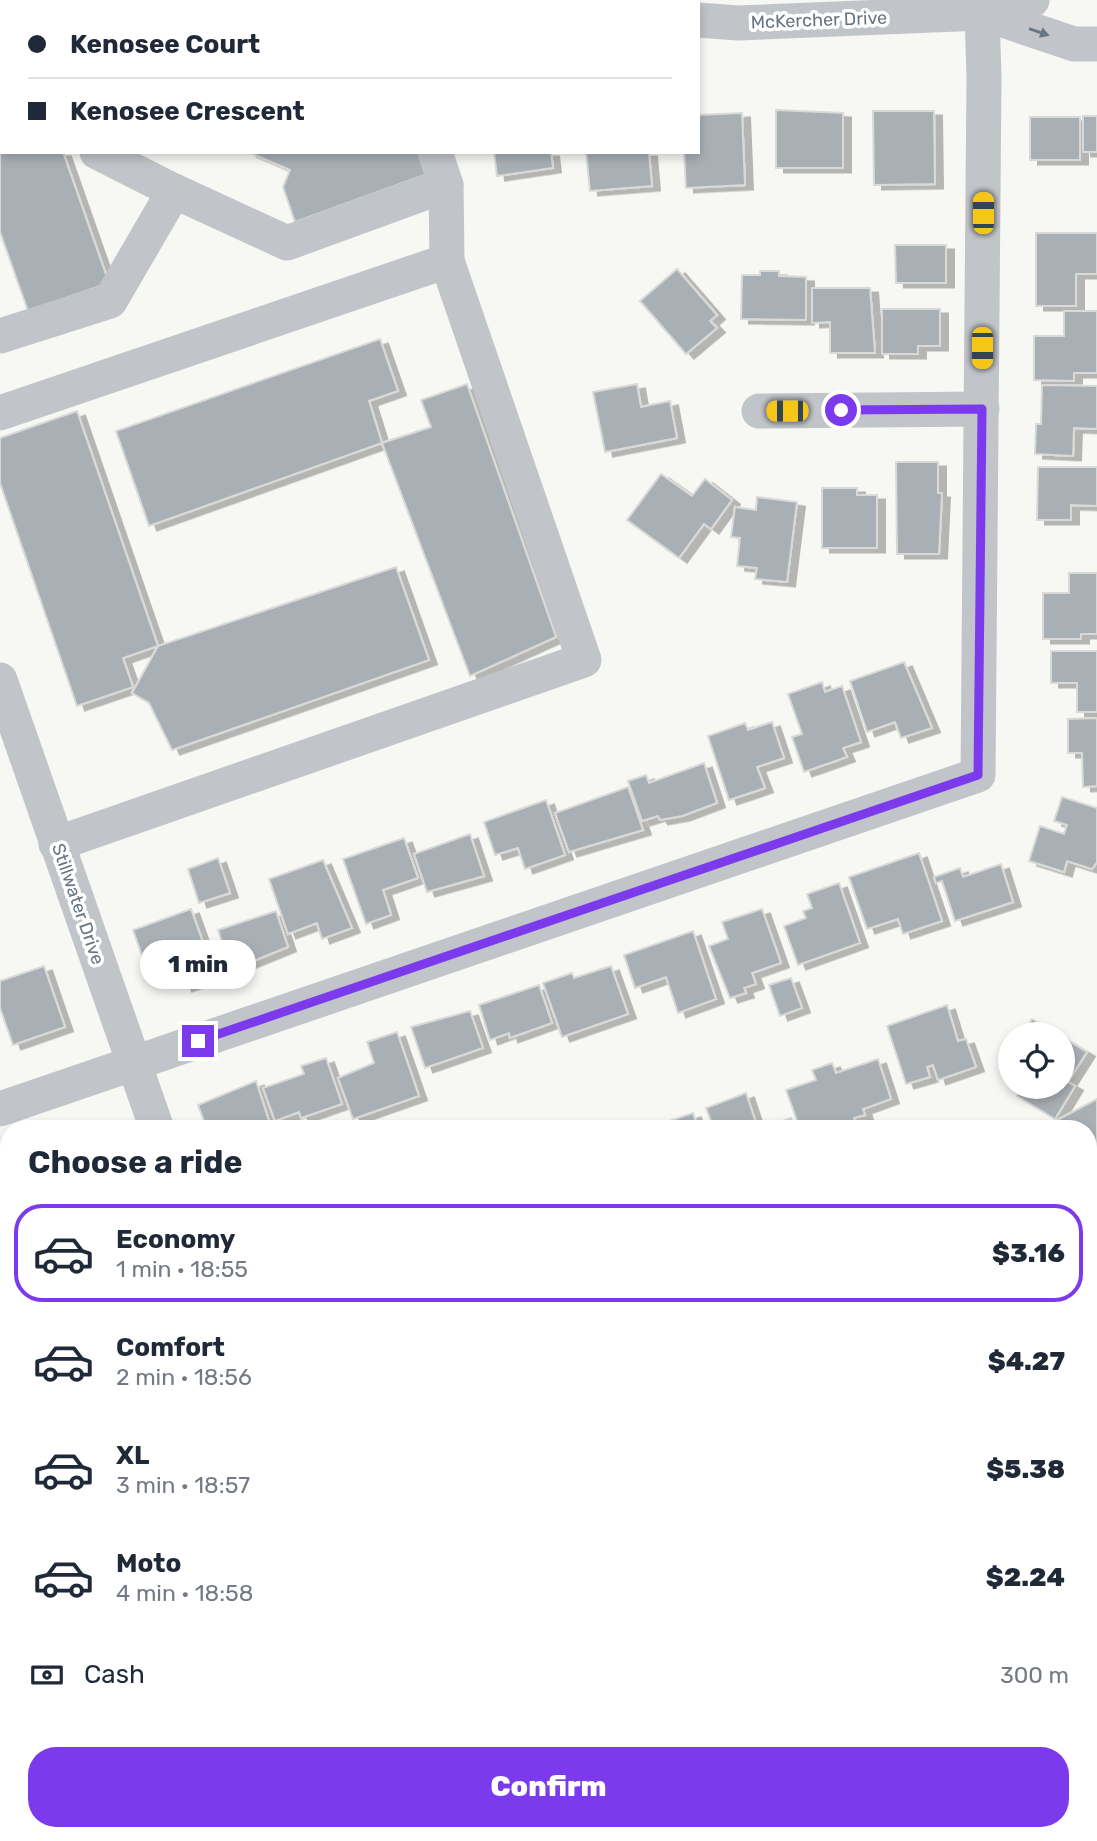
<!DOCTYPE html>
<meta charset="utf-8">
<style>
body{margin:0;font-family:Rubik,sans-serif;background:#f2f2f3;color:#1f2937;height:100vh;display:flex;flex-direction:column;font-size:26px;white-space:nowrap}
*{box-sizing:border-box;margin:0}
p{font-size:23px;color:#747a83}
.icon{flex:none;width:38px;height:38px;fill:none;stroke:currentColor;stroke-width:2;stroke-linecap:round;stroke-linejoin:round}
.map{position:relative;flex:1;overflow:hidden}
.details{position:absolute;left:0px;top:1120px;width:1097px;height:721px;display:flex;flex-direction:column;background:#fff;border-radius:28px 28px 0 0;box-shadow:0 4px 10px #0003}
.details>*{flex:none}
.banner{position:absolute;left:0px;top:0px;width:700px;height:154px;box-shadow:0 4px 10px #0003;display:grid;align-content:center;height:154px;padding:0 28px;background:#fff}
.buttons{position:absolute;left:998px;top:1022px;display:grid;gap:14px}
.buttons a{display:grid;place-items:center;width:77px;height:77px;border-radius:50%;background:#fff;box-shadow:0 4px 10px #0003;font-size:35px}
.end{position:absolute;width:32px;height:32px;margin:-16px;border:9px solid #7c3aed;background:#fff;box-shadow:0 0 0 4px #fff}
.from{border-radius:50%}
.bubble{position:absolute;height:49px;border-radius:24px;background:#fff;box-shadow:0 4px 10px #0003;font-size:23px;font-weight:800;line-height:49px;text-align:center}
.car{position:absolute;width:21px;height:42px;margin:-21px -10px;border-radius:9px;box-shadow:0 0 5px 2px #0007;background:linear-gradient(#f5c518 24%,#345 0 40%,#f5c518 0 76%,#345 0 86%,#f5c518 0)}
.banner b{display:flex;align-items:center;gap:24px;height:66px;font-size:26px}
.banner b+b{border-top:2px solid #e0e1e3}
.banner i{width:18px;height:18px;background:#1f2937}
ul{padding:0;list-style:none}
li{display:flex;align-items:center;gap:21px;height:98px;margin:0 14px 10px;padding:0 14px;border:4px solid transparent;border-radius:28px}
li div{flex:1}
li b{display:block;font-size:26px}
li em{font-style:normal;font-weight:800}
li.on{border-color:#7c3aed}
li>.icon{width:63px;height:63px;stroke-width:1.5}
h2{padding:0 28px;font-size:32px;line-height:84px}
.pay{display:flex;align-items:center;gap:18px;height:77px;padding:0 28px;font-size:26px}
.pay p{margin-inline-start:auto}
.cta{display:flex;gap:14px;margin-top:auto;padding:14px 28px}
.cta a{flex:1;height:80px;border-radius:28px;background:#7c3aed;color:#fff;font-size:28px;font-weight:800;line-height:80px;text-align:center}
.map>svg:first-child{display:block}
.building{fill:#a8afb5;stroke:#d9d9d7;stroke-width:2;filter:url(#shadow)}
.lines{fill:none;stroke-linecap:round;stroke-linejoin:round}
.minor{stroke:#c1c4c8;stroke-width:35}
.oneway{fill:#687683}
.route{stroke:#7c3aed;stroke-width:9}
.labels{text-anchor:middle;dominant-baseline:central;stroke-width:7;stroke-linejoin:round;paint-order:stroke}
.street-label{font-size:18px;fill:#687683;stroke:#fff}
</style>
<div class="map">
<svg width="1097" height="1841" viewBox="0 0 1097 1841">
<defs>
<filter id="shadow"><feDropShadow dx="8" dy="4.5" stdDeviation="0" flood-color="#0004"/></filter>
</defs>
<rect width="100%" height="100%" fill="#f7f7f4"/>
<g class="building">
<path d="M0 0 88 2H2V152H63L109 283 28 311 0 232Z"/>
<path d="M776 110 843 113V168H776Z"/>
<path d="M873 111H934L935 184 874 185Z"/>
<path d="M742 113 745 185 686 188 684 152H698V115Z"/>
<rect x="1083" y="116" width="14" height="36"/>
<rect x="1030" y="117" width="50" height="43"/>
<path d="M248 152H419L427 174 295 222 283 187 290 170Z"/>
<path d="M494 152H551L553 168 497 176Z"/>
<path d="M586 152H649L652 186 590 191Z"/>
<path d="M1036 233H1097V274H1076V306H1036Z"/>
<path d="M895 245H946V283H896Z"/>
<path d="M677 269 717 315 710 321 717 328 686 354 640 301Z"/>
<path d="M760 271H779V276L806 277V320L741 319 742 275H760Z"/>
<path d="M812 288H870L875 353H830V322L812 323Z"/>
<path d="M882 309H940V346H918V354H882Z"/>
<path d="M1064 311H1097V373H1074V381L1034 380V336H1064Z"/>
<path d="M380 339 398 391 369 401 382 443 149 526 116 431Z"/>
<path d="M467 384 556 637 470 676 382 443 431 427 421 400Z"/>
<path d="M637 384 641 407 670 401 677 438 605 452 593 392Z"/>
<path d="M1042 385 1097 386V429L1074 428 1073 456 1035 454 1036 424H1041Z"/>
<path d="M77 411 158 646 123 658 133 687 77 706 0 483V438Z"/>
<path d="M896 462H938V493H942L939 554H897Z"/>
<path d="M1038 467H1097V506L1071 505V520H1037Z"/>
<path d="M661 474 692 496 705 479 732 500 711 529 704 524 679 558 627 520Z"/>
<path d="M822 488H857V495H877V548H822Z"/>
<path d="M757 497 797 502 787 582 755 579 757 568 737 566 740 538 731 537 735 507 756 510Z"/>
<path d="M396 567 429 660 172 750 149 703 132 693 158 646Z"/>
<path d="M1069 573H1097V634H1081V639H1043V593H1069Z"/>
<path d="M1051 651H1097V712H1077V683H1051Z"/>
<path d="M904 662 932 728 901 738 895 722 867 732 850 681Z"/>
<path d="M822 682 825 692 842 686 861 742 843 748 847 757 804 772 792 737 802 734 788 694Z"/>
<path d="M1097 718V786L1083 787 1082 753H1068V719Z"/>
<path d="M772 722 784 758 757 767 765 788 729 800 708 736 745 723 748 730Z"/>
<path d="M704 763 717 803 682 816 660 820 658 816 642 821 628 781 646 775 649 783Z"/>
<path d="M628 787 643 830 569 852 555 813Z"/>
<path d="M1062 797 1097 808V862L1092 869 1067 861 1064 872 1029 861 1040 826 1064 834 1067 825 1054 821Z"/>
<path d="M546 800 565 855 525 869 518 848 495 855 484 822Z"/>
<path d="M470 834 484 876 427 892 414 854Z"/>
<path d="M404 838 418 878 383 890 391 915 366 924 343 859Z"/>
<path d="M919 853 942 921 903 934 898 919 867 929 849 877Z"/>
<path d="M218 858 230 893 199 903 188 869Z"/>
<path d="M323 860 352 928 322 939 317 923 288 934 269 879Z"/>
<path d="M1001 864 1013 902 955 921 942 881 936 883 934 877 960 868 963 877Z"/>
<path d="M839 883 860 943 798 965 784 926 806 918 803 911 812 908 807 894Z"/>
<path d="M191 909 215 976 184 987 178 971 151 981 133 930Z"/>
<path d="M762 909 781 963 752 973 756 984 744 988 746 993 730 998 709 946 728 939 722 922Z"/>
<path d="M276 911 288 947 231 970 218 930Z"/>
<path d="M693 931 716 999 678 1013 666 977 635 988 624 955Z"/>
<path d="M44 966 65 1027 13 1045 0 1008V981Z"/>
<path d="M611 966 628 1014 562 1037 543 983 572 973 574 978Z"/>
<path d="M791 978 802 1008 780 1016 769 985Z"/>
<path d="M539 985 552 1023 510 1038 509 1033 490 1040 479 1005Z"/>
<path d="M947 1005 958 1041 966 1039 976 1067 938 1080 933 1065 927 1067 930 1077 906 1084 887 1026Z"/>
<path d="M470 1011 483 1048 425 1068 411 1027Z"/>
<path d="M1032 1019 1058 1034H1023Z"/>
<path d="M397 1032 419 1096 353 1119 338 1078 374 1063 367 1042Z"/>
<path d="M1062 1037 1087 1052 1068 1082 1075 1086 1055 1119 1017 1096 1022 1087H1062Z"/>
<path d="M326 1058 342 1104 301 1118 299 1112 275 1121 263 1088 304 1074 301 1066Z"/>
<path d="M878 1059 891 1099 863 1109 865 1115 854 1118 855 1121 833 1129H800L786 1090 816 1080 812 1070 832 1063 836 1073Z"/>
<path d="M256 1081 270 1124 255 1129H207L198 1105Z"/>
<path d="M746 1093 758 1129H714L706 1108Z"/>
<path d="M1097 1099V1165L1088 1153V1129L1046 1126Z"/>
<path d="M693 1113 698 1129H646Z"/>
<path d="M791 1118 795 1129H760Z"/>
<path d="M9 1168V1213L0 1216V1171Z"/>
<path d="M1093 1202H1097V1265H1088V1231H1093Z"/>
<rect x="1088" y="1281" width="9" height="68"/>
<path d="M0 1327 9 1329V1423L0 1421Z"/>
<path d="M1097 1352V1427H1088V1355Z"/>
<rect x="1088" y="1506" width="9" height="54"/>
<rect x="1088" y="1573" width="9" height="70"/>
<rect x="1088" y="1650" width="9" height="60"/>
<path d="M1088 1792H1097V1841H1045V1832H1088Z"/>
<path d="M49 1832H69L91 1841H46Z"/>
<path d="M472 1832H541L542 1841H473Z"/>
<path d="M666 1832H728L725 1841H664Z"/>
<path d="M862 1832H910L909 1837 928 1841H860Z"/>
</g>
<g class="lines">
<g class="minor">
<path d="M188 0 192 2"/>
<path d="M512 0 520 2"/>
<path d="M416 2V0"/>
<path d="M982 13 1074 44H1097"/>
<path d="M698 20 738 23 982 13 1032 0"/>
<path d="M97 152 174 191"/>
<path d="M446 185 447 261"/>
<path d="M0 336 110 301 174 191 287 243 446 185 435 152"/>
<path d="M759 411 982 409"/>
<path d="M0 413 447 261 584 660 56 844"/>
<path d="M0 680 157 1129"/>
<path d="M0 1109 978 775 984 77 982 13"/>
<path d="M991 1832V1841"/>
<path d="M215 1841 219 1832"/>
<path d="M608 1841 610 1832"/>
</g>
</g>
<defs><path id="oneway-solid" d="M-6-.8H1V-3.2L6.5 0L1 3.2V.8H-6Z" transform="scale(1.75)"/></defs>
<use class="oneway" href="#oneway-solid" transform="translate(1039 32) rotate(19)"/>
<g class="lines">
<path class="route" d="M198 1041 978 775 982 409 841 410"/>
</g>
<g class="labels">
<g class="street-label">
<text transform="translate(819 20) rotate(-2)">McKercher Drive</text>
<text transform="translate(78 904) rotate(71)">Stillwater Drive</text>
</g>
</g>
</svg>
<div class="buttons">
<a><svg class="icon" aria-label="locate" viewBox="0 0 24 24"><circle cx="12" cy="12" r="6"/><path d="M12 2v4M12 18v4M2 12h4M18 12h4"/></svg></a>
</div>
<i class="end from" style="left:841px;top:410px"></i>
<i class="end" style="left:198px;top:1041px"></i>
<div class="bubble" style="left:140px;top:940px;width:116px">1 min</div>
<i class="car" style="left:983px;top:213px;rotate:0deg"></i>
<i class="car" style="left:982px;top:348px;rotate:180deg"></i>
<i class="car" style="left:787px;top:411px;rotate:270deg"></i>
<div class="banner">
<b><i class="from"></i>Kenosee Court</b>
<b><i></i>Kenosee Crescent</b>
</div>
<section class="details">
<h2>Choose a ride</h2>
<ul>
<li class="on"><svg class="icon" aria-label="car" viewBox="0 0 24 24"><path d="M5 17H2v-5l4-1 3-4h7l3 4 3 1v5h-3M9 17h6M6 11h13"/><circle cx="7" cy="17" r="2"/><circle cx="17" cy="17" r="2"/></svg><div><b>Economy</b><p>1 min · 18:55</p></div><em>$3.16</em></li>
<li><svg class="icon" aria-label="car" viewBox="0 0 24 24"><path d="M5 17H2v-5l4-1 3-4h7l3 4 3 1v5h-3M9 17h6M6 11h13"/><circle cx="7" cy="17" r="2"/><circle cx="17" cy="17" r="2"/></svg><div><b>Comfort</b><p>2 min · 18:56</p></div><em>$4.27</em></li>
<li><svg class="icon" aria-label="car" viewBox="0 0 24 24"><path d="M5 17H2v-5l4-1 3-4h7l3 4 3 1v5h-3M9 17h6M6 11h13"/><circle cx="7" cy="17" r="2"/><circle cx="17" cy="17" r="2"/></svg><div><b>XL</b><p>3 min · 18:57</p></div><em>$5.38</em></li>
<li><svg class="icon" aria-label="car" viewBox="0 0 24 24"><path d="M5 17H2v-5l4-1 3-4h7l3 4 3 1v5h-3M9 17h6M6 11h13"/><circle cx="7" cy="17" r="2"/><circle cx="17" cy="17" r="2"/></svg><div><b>Moto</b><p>4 min · 18:58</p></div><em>$2.24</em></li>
</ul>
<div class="pay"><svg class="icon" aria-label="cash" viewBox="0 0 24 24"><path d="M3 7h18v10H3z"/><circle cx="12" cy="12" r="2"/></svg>Cash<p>300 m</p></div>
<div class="cta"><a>Confirm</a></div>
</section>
</div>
